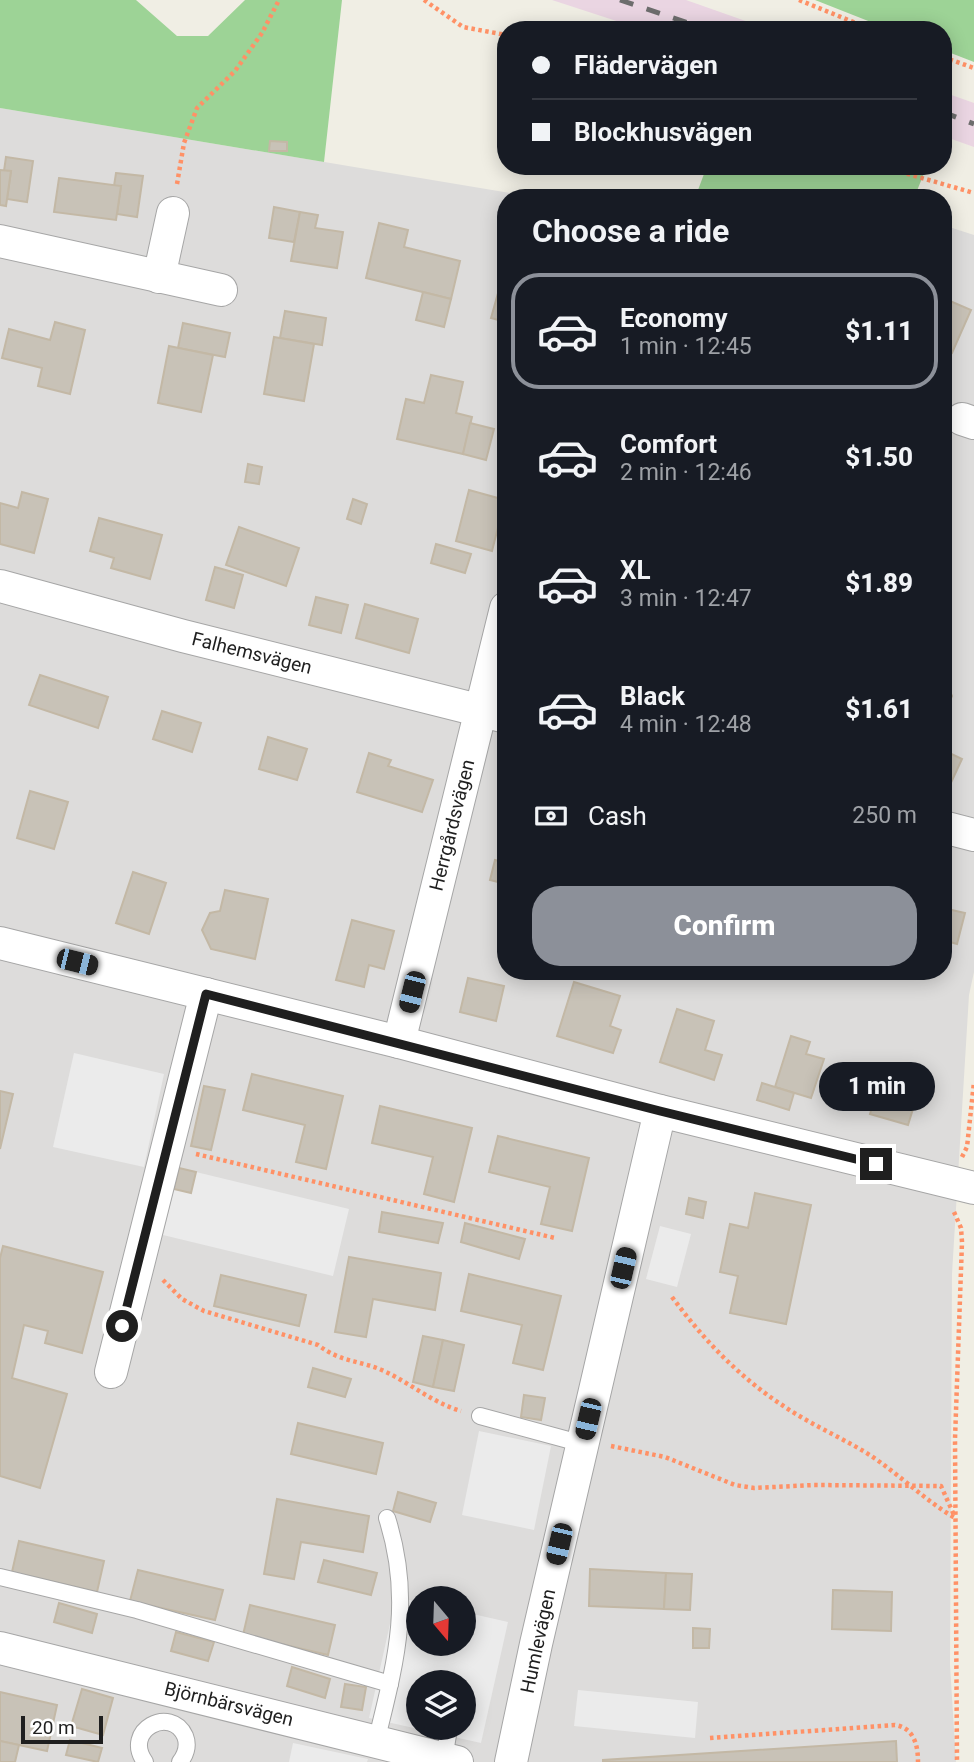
<!DOCTYPE html>
<meta charset="utf-8">
<style>
body{margin:0;font-family:Roboto,sans-serif;background:#242831;color:#f1f3f6;height:100vh;display:flex;flex-direction:column;font-size:26px;white-space:nowrap}
*{box-sizing:border-box;margin:0}
p{font-size:23px;color:#9ea1a6}
.icon{flex:none;width:38px;height:38px;fill:none;stroke:currentColor;stroke-width:2;stroke-linecap:round;stroke-linejoin:round}
.map{position:relative;flex:1;overflow:hidden}
.side{position:absolute;left:497px;top:189px;width:455px;height:791px;display:flex;flex-direction:column;background:#171b24;border-radius:28px;box-shadow:0 4px 18px #0003}
.side>*{flex:none}
.hud{position:absolute;left:497px;top:21px;width:455px;height:154px;border-radius:28px;box-shadow:0 4px 18px #0003;display:grid;align-content:center;height:154px;padding:0 35px;background:#171b24}
.needle{width:46px;rotate:161deg}
.buttons{position:absolute;left:406px;top:1586px;display:grid;gap:14px}
.buttons a{display:grid;place-items:center;width:70px;height:70px;border-radius:50%;background:#171b24;box-shadow:0 4px 18px #0003;font-size:35px}
.scale{position:absolute;left:21px;bottom:18px;width:82px;box-sizing:border-box;padding-left:7px;border:4px solid #1f1f1f;border-top:0;font-size:19px;line-height:24px;white-space:nowrap;color:#1f1f1f;-webkit-text-stroke:5px #fff;paint-order:stroke}
.end{position:absolute;width:32px;height:32px;margin:-16px;border:9px solid #1f1f1f;background:#fff;box-shadow:0 0 0 4px #fff}
.from{border-radius:50%}
.bubble{position:absolute;height:49px;border-radius:24px;background:#171b24;box-shadow:0 4px 18px #0003;font-size:23px;font-weight:800;line-height:49px;text-align:center}
.car{position:absolute;width:21px;height:42px;margin:-21px -10px;border-radius:9px;box-shadow:0 0 5px 2px #0007;background:linear-gradient(#222 24%,#8ab4d8 0 40%,#222 0 76%,#8ab4d8 0 86%,#222 0)}
.hud b{display:flex;align-items:center;gap:24px;height:66px;font-size:26px}
.hud b+b{border-top:2px solid #363941}
.hud i{width:18px;height:18px;background:#f1f3f6}
ul{padding:0;list-style:none}
li{display:flex;align-items:center;gap:21px;height:116px;margin:0 14px 10px;padding:0 21px;border:4px solid transparent;border-radius:28px}
li div{flex:1}
li b{display:block;font-size:26px}
li em{font-style:normal;font-weight:800}
li.active{border-color:#8c9099}
li>.icon{width:63px;height:63px;stroke-width:1.5}
h2{padding:0 35px;font-size:32px;line-height:84px}
.pay{display:flex;align-items:center;gap:18px;height:77px;padding:0 35px;font-size:26px}
.pay p{margin-inline-start:auto}
.cta{display:flex;gap:14px;margin-top:auto;padding:14px 35px}
.cta a{flex:1;height:80px;border-radius:28px;background:#8c9099;color:#fff;font-size:28px;font-weight:800;line-height:80px;text-align:center}
.map>svg:first-child{display:block}
.residential{fill:#dddcdb;fill-rule:evenodd}
.industrial{fill:#ead5e2}
.forest{fill:#9dd396}
.parking{fill:#ebebeb;fill-rule:evenodd}
.building{fill:#c8c2b7;stroke:#c3b8a5;stroke-width:2}
.lines{fill:none;stroke-linecap:round;stroke-linejoin:round}
.lane-casing{stroke:#a6a6a6;stroke-width:18}
.street-casing{stroke:#a6a6a6;stroke-width:34}
.path{stroke:#ff9166;stroke-width:4.5;stroke-dasharray:3.5 3.5;stroke-linecap:butt}
.lane{stroke:#fff;stroke-width:16}
.street{stroke:#fff;stroke-width:32}
.rail{stroke:#6d6d6d;stroke-width:5;stroke-dasharray:14 14;stroke-linecap:butt}
.route{stroke:#1f1f1f;stroke-width:9}
.labels{text-anchor:middle;dominant-baseline:central;stroke-width:5;stroke-linejoin:round;paint-order:stroke}
.street-label{font-size:19px;fill:#1f1f1f;stroke:#fff}
</style>
<div class="map">
<svg width="974" height="1762" viewBox="0 0 974 1762">
<rect width="100%" height="100%" fill="#f0eee4"/>
<path class="residential" d="M0 108 540 198H506V971H943V225L974 235V972L969 995 952 1274 950 1665 956 1762H0ZM418 1598H464V1643H418ZM418 1682H464V1727H418Z"/>
<g class="industrial">
<path d="M552 0H686L771 30H644Z"/>
<path d="M943 92 974 103V147L943 136Z"/>
</g>
<g class="forest">
<path d="M0 0H136L177 36H208L245 0H342L324 162 0 108Z"/>
<path d="M815 0H974V62L943 50V30H891Z"/>
<path d="M707 166H927L914 198H695Z"/>
</g>
<g class="parking">
<path d="M74 1053 164 1074 144 1167 53 1147Z"/>
<path d="M196 1172 349 1209 333 1276 163 1235 174 1189 191 1193Z"/>
<path d="M660 1226 691 1234 677 1287 646 1279Z"/>
<path d="M479 1431 551 1446 534 1530 462 1515Z"/>
<path d="M396 1597 418 1602V1643H464V1612L508 1622 481 1743 369 1718ZM418 1682H464V1727H418Z"/>
<path d="M578 1690 698 1702 695 1738 574 1726Z"/>
<path d="M293 1743 368 1759 367 1762H289Z"/>
</g>
<g class="building">
<path d="M270 141 287 142V151H269Z"/>
<path d="M6 157 33 161 27 202 7 199 11 171H4Z"/>
<path d="M0 170 11 171 6 206 0 205Z"/>
<path d="M116 173 143 176 137 217 117 214 121 186H114Z"/>
<path d="M59 178 121 186 116 220 54 212Z"/>
<path d="M274 207 300 212 294 242 269 238Z"/>
<path d="M300 212 318 215 315 228 343 232 337 268 291 261Z"/>
<path d="M379 223 408 230 404 247 460 261 451 299 366 278Z"/>
<path d="M502 279 506 280V322L491 318Z"/>
<path d="M423 292 451 299 444 327 416 320Z"/>
<path d="M943 298 971 310 952 353 943 349Z"/>
<path d="M285 311 326 318 322 345 280 338Z"/>
<path d="M55 322 85 330 70 394 38 386 42 368 2 358 9 329 50 340Z"/>
<path d="M183 323 230 333 225 357 178 348Z"/>
<path d="M274 337 314 344 304 401 264 394Z"/>
<path d="M169 346 213 355 201 412 158 403Z"/>
<path d="M431 375 463 382 456 413 472 417 463 454 397 439 406 399 424 403Z"/>
<path d="M470 423 494 429 486 460 463 454Z"/>
<path d="M248 464 262 467 259 484 245 482Z"/>
<path d="M469 490 505 500 492 551 456 541Z"/>
<path d="M22 492 48 499 34 553 0 544V503L18 508Z"/>
<path d="M353 499 367 504 361 524 347 519Z"/>
<path d="M99 518 162 535 150 579 111 568 114 558 90 551Z"/>
<path d="M239 527 299 548 286 586 226 565Z"/>
<path d="M436 544 471 554 465 573 431 563Z"/>
<path d="M215 567 243 575 234 608 206 600Z"/>
<path d="M316 597 348 605 341 633 309 625Z"/>
<path d="M365 604 418 619 409 653 356 638Z"/>
<path d="M40 675 108 697 98 728 29 705Z"/>
<path d="M943 683 947 685 952 696 946 709 943 710Z"/>
<path d="M162 711 201 723 192 752 153 739Z"/>
<path d="M268 737 307 749 297 780 259 769Z"/>
<path d="M943 750 962 759 949 787 943 785Z"/>
<path d="M369 753 391 760 388 766 433 780 422 812 357 792Z"/>
<path d="M30 791 68 802 54 849 17 838Z"/>
<path d="M495 860 506 863V884L490 880Z"/>
<path d="M133 872 166 883 149 934 116 923Z"/>
<path d="M225 890 268 899 255 959 211 949 202 930 210 913 220 911Z"/>
<path d="M943 908 965 913 957 944 943 940Z"/>
<path d="M352 920 394 931 384 969 369 965 364 987 336 980Z"/>
<path d="M468 978 504 986 496 1021 460 1012Z"/>
<path d="M574 982 620 996 610 1026 621 1030 613 1053 557 1036Z"/>
<path d="M677 1009 714 1021 705 1050 722 1055 714 1080 660 1062Z"/>
<path d="M791 1036 810 1042 806 1054 824 1059 811 1098 775 1087Z"/>
<path d="M883 1071 921 1083 908 1125 870 1114Z"/>
<path d="M252 1074 343 1096 326 1169 296 1162 305 1125 243 1110Z"/>
<path d="M762 1083 794 1093 789 1110 757 1100Z"/>
<path d="M204 1086 225 1090 211 1150 191 1146Z"/>
<path d="M0 1091 13 1094 0 1149Z"/>
<path d="M380 1106 472 1128 454 1202 424 1194 433 1157 372 1143Z"/>
<path d="M498 1136 589 1158 572 1231 541 1224 550 1187 489 1172Z"/>
<path d="M179 1168 196 1172 191 1193 174 1189Z"/>
<path d="M755 1193 811 1205 786 1324 730 1313 738 1276 720 1272 730 1224 748 1228Z"/>
<path d="M689 1198 706 1202 703 1218 686 1214Z"/>
<path d="M382 1212 443 1223 438 1243 379 1232Z"/>
<path d="M465 1223 525 1239 519 1259 461 1242Z"/>
<path d="M3 1246 103 1272 82 1353 45 1343 48 1331 24 1325 12 1378 67 1394 40 1488 0 1476V1258Z"/>
<path d="M349 1257 441 1273 435 1310 373 1299 366 1337 335 1332Z"/>
<path d="M469 1274 561 1296 543 1370 513 1363 522 1325 461 1311Z"/>
<path d="M221 1275 306 1295 299 1326 214 1306Z"/>
<path d="M423 1336 443 1340 433 1387 413 1382Z"/>
<path d="M443 1340 464 1345 454 1391 433 1387Z"/>
<path d="M313 1368 351 1379 345 1397 308 1387Z"/>
<path d="M524 1395 545 1398 541 1420 521 1417Z"/>
<path d="M298 1423 383 1443 376 1474 291 1454Z"/>
<path d="M398 1492 436 1503 430 1522 393 1511Z"/>
<path d="M277 1499 369 1516 363 1552 301 1542 294 1579 264 1574Z"/>
<path d="M19 1541 104 1561 97 1592 12 1572Z"/>
<path d="M324 1560 377 1573 371 1595 318 1582Z"/>
<path d="M590 1569 666 1573 664 1609 589 1606Z"/>
<path d="M138 1570 223 1590 215 1620 130 1601Z"/>
<path d="M666 1573 692 1574 690 1610 664 1609Z"/>
<path d="M833 1590 892 1592 891 1631 832 1629Z"/>
<path d="M59 1603 97 1614 92 1633 54 1622Z"/>
<path d="M250 1605 335 1625 328 1655 243 1635Z"/>
<path d="M693 1628 710 1629 709 1648H693Z"/>
<path d="M176 1632 214 1642 208 1661 171 1651Z"/>
<path d="M292 1667 330 1679 325 1698 287 1686Z"/>
<path d="M345 1684 366 1687 362 1710 341 1707Z"/>
<path d="M82 1689 113 1698 103 1735 71 1726Z"/>
<path d="M0 1692 57 1705 47 1751 0 1741Z"/>
<path d="M70 1740 102 1748 98 1762 66 1755Z"/>
<path d="M0 1741 19 1745 15 1762H0Z"/>
<path d="M896 1741 897 1762H603V1760Z"/>
</g>
<g class="lines">
<defs>
<g id="lane">
<path d="M480 1416 583 1444"/>
<path d="M0 1577 137 1610 390 1684"/>
<path d="M376 1742C396 1661 413 1600 387 1518"/>
<path d="M444 1759 448 1735"/>
<path d="M145 1762C122 1730 171 1705 185 1736 189 1746 186 1754 180 1762"/>
</g>
<g id="street">
<path d="M0 241 221 290"/>
<path d="M159 277 173 213"/>
<path d="M962 419 974 423"/>
<path d="M0 586 183 636 506 717"/>
<path d="M943 827 974 835"/>
<path d="M0 943 399 1042 660 1111 974 1188"/>
<path d="M399 1042 506 608"/>
<path d="M111 1372 206 994"/>
<path d="M0 1648 457 1762"/>
<path d="M511 1762 536 1644 660 1111"/>
</g>
</defs>
<use href="#lane" class="lane-casing"/>
<use href="#street" class="street-casing"/>
<g class="path">
<path d="M424 0 463 27 506 35"/>
<path d="M799 0 873 30"/>
<path d="M943 57 974 68"/>
<path d="M880 166 974 193"/>
<path d="M177 184 184 143 197 108 235 71 262 33 279 0"/>
<path d="M196 1154 555 1238"/>
<path d="M962 1157 967 1147 974 1082"/>
<path d="M954 1212 961 1228 962 1242 955 1439 957 1762"/>
<path d="M163 1280 182 1299 204 1311 318 1345C342 1363 360 1360 384 1371 410 1383 433 1403 461 1411"/>
<path d="M672 1297C703 1339 738 1376 782 1405 808 1423 838 1436 865 1452 897 1472 923 1499 955 1518"/>
<path d="M611 1446 665 1457 735 1485 754 1488 814 1485 941 1486 954 1515"/>
<path d="M710 1738 895 1725C914 1728 918 1745 918 1762"/>
</g>
<use href="#lane" class="lane"/>
<use href="#street" class="street"/>
<g class="rail">
<path d="M620 0 709 30"/>
<path d="M943 112 974 124"/>
</g>
</g>
<g class="lines">
<path class="route" d="M122 1326 206 994 660 1111 876 1164"/>
</g>
<g class="labels">
<g class="street-label">
<text transform="translate(252 653) rotate(14)">Falhemsvägen</text>
<text transform="translate(452 825) rotate(-76)">Herrgårdsvägen</text>
<text transform="translate(538 1641) rotate(-78)">Humlevägen</text>
<text transform="translate(229 1704) rotate(14)">Björnbärsvägen</text>
</g>
</g>
</svg>
<div class="buttons">
<a><svg class="needle" viewBox="-14 -14 28 28"><path d="M0-13l5 13h-10z" fill="#e53935"/><path d="M0 13l5-13h-10z" fill="#9ea1a6"/></svg></a>
<a><svg class="icon" aria-label="layers" viewBox="0 0 24 24"><path d="M12 4l9 5-9 5-9-5zM3 14l9 5 9-5"/></svg></a>
</div>
<div class="scale">20 m</div>
<i class="end from" style="left:122px;top:1326px"></i>
<i class="end" style="left:876px;top:1164px"></i>
<div class="bubble" style="left:819px;top:1062px;width:116px">1 min</div>
<i class="car" style="left:77px;top:962px;rotate:104deg"></i>
<i class="car" style="left:412px;top:992px;rotate:194deg"></i>
<i class="car" style="left:623px;top:1268px;rotate:13deg"></i>
<i class="car" style="left:588px;top:1419px;rotate:193deg"></i>
<i class="car" style="left:559px;top:1544px;rotate:193deg"></i>
<div class="hud">
<b><i class="from"></i>Flädervägen</b>
<b><i></i>Blockhusvägen</b>
</div>
<section class="side">
<h2>Choose a ride</h2>
<ul>
<li class="active"><svg class="icon" aria-label="car" viewBox="0 0 24 24"><path d="M5 17H2v-5l4-1 3-4h7l3 4 3 1v5h-3M9 17h6M6 11h13"/><circle cx="7" cy="17" r="2"/><circle cx="17" cy="17" r="2"/></svg><div><b>Economy</b><p>1 min · 12:45</p></div><em>$1.11</em></li>
<li><svg class="icon" aria-label="car" viewBox="0 0 24 24"><path d="M5 17H2v-5l4-1 3-4h7l3 4 3 1v5h-3M9 17h6M6 11h13"/><circle cx="7" cy="17" r="2"/><circle cx="17" cy="17" r="2"/></svg><div><b>Comfort</b><p>2 min · 12:46</p></div><em>$1.50</em></li>
<li><svg class="icon" aria-label="car" viewBox="0 0 24 24"><path d="M5 17H2v-5l4-1 3-4h7l3 4 3 1v5h-3M9 17h6M6 11h13"/><circle cx="7" cy="17" r="2"/><circle cx="17" cy="17" r="2"/></svg><div><b>XL</b><p>3 min · 12:47</p></div><em>$1.89</em></li>
<li><svg class="icon" aria-label="car" viewBox="0 0 24 24"><path d="M5 17H2v-5l4-1 3-4h7l3 4 3 1v5h-3M9 17h6M6 11h13"/><circle cx="7" cy="17" r="2"/><circle cx="17" cy="17" r="2"/></svg><div><b>Black</b><p>4 min · 12:48</p></div><em>$1.61</em></li>
</ul>
<div class="pay"><svg class="icon" aria-label="cash" viewBox="0 0 24 24"><path d="M3 7h18v10H3z"/><circle cx="12" cy="12" r="2"/></svg>Cash<p>250 m</p></div>
<div class="cta"><a>Confirm</a></div>
</section>
</div>
